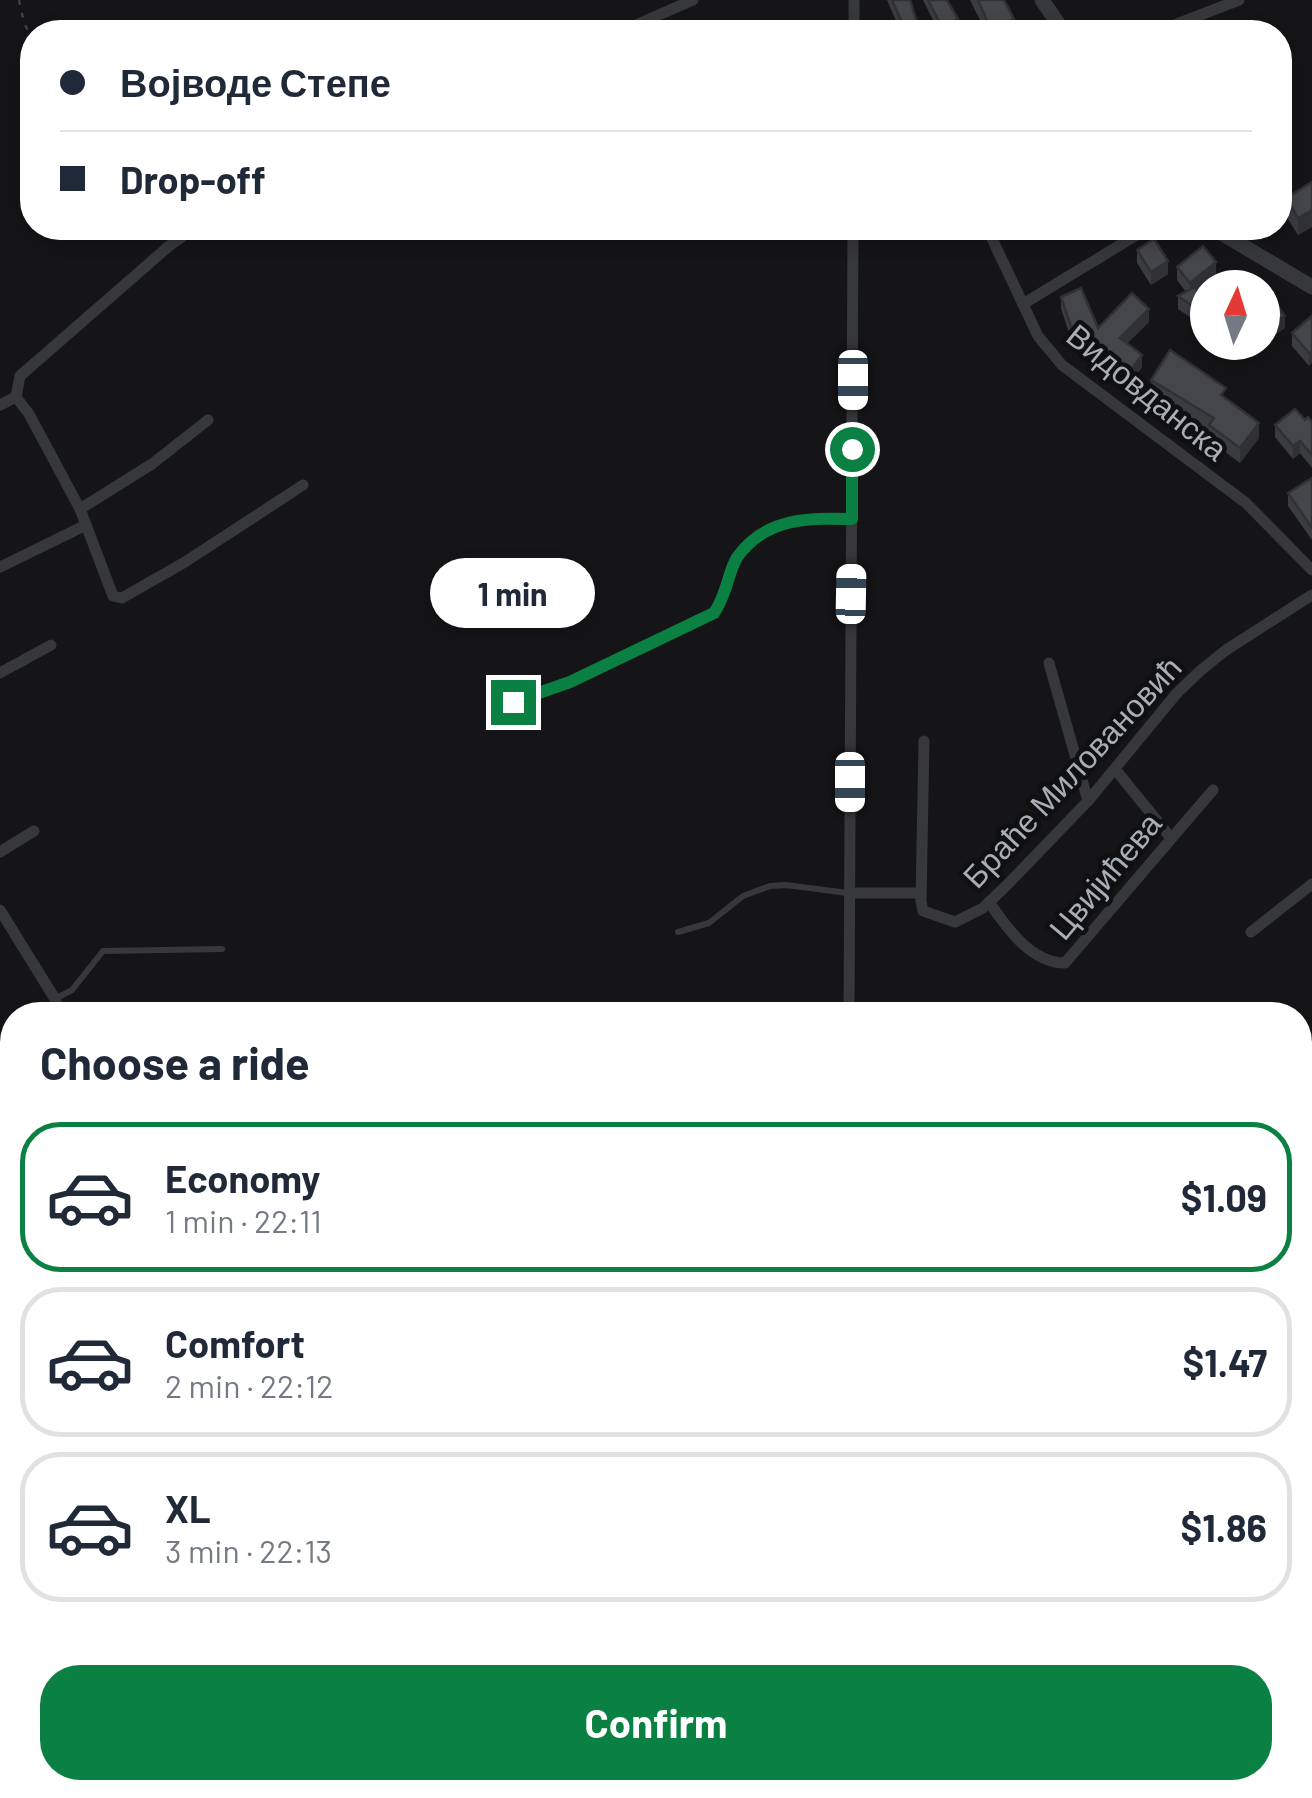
<!DOCTYPE html>
<meta charset="utf-8">
<style>
body{margin:0;font-family:Barlow,sans-serif;background:#f6f6f7;color:#1f2937;height:100vh;display:flex;flex-direction:column;font-size:38px;white-space:nowrap}
*{box-sizing:border-box;margin:0}
p{font-size:32px;color:#747a83}
.icon{flex:none;width:55px;height:55px;fill:none;stroke:currentColor;stroke-width:2;stroke-linecap:round;stroke-linejoin:round}
.map{position:relative;flex:1;overflow:hidden}
.sheet{position:absolute;left:0px;top:1002px;width:1312px;height:798px;display:flex;flex-direction:column;background:#fff;border-radius:40px 40px 0 0;box-shadow:0 5px 15px #0003}
.sheet>*{flex:none}
.guide{position:absolute;left:20px;top:20px;width:1272px;height:220px;border-radius:40px;box-shadow:0 5px 15px #0003;display:grid;align-content:center;height:220px;padding:0 40px;background:#fff}
.needle{width:65px;rotate:4deg}
.controls{position:absolute;left:1190px;top:270px;display:grid;gap:20px}
.controls a{display:grid;place-items:center;width:90px;height:90px;border-radius:50%;background:#fff;box-shadow:0 5px 15px #0003;font-size:50px}
.end{position:absolute;width:45px;height:45px;margin:-22px;border:12px solid #0b8043;background:#fff;box-shadow:0 0 0 5px #fff}
.from{border-radius:50%}
.bubble{position:absolute;height:70px;border-radius:35px;background:#fff;box-shadow:0 5px 15px #0003;font-size:32px;font-weight:700;line-height:70px;text-align:center}
.car{position:absolute;width:30px;height:60px;margin:-30px -15px;border-radius:12px;box-shadow:0 0 8px 2px #0007;background:linear-gradient(#fff 24%,#345 0 40%,#fff 0 76%,#345 0 86%,#fff 0)}
.guide b{display:flex;align-items:center;gap:35px;height:95px;font-size:38px}
.guide b+b{border-top:2px solid #e0e1e3}
.guide i{width:25px;height:25px;background:#1f2937}
ul{padding:0;list-style:none}
li{display:flex;align-items:center;gap:30px;height:150px;margin:0 20px 15px;padding:0 20px;border:5px solid #e0e1e3;border-radius:40px}
li div{flex:1}
li b{display:block;font-size:38px}
li em{font-style:normal;font-weight:700}
li.active{border-color:#0b8043}
li>.icon{width:90px;height:90px;stroke-width:1.5}
h2{padding:0 40px;font-size:45px;line-height:120px}
.cta{display:flex;gap:20px;margin-top:auto;padding:20px 40px}
.cta a{flex:1;height:115px;border-radius:40px;background:#0b8043;color:#fff;font-size:40px;font-weight:700;line-height:115px;text-align:center}
.map>svg:first-child{display:block}
.forest{fill:url(#forest-firs)}
.lines{fill:none;stroke-linecap:round;stroke-linejoin:round}
.path{stroke:#3d3f43;stroke-width:2.5;stroke-dasharray:5 8;stroke-linecap:butt}
.service{stroke:#37383c;stroke-width:6}
.minor{stroke:#37383c;stroke-width:11}
.tertiary{stroke:#37383c;stroke-width:15}
.wall{fill:#3a3c40}
.shaded-wall{fill:#303134}
.building{fill:#44464a;stroke:#303134;stroke-width:2.5}
.route{stroke:#0b8043;stroke-width:12}
.labels{text-anchor:middle;dominant-baseline:central;stroke-width:9;stroke-linejoin:round;paint-order:stroke}
.street-label{font-size:32px;fill:#a8adb6;stroke:#101012}
</style>
<div class="map">
<svg width="1312" height="1798" viewBox="0 0 1312 1798">
<defs>
<pattern id="forest-firs" width="22" height="20" patternUnits="userSpaceOnUse" patternTransform="scale(2.5)"><rect width="22" height="20" fill="#222923"/><path d="M5 1l3.5 6h-7zM16 11l3.5 6h-7z" fill="#3f4541"/></pattern>
</defs>
<rect width="100%" height="100%" fill="#151517"/>
<path class="forest" d="M1312 1088V1143L1300 1123V1099Z"/>
<g class="lines">
<path class="path" d="M19 0 24 23 32 38"/>
<g class="service">
<path d="M513 701 570 682 714 613C729 593 728 571 738 556 765 518 809 518 851 519"/>
<path d="M678 932 709 923 743 896 770 886 786 885 848 893"/>
<path d="M55 999 72 990 103 951 222 949"/>
</g>
<g class="minor">
<path d="M620 32 693 0"/>
<path d="M854 32V0"/>
<path d="M1156 32 1239 0"/>
<path d="M987 228 1038 336 1062 365 1246 503 1312 570"/>
<path d="M1023 304 1148 228"/>
<path d="M16 397 29 414 80 509 152 464 208 420"/>
<path d="M0 405 16 397 20 376 169 246 194 228"/>
<path d="M80 509 113 596 122 598 185 562 303 485"/>
<path d="M0 567 86 525"/>
<path d="M1049 663 1088 801"/>
<path d="M0 673 51 645"/>
<path d="M924 741 921 901 923 911 955 922 983 908 1006 886 1088 801 1177 693 1200 671 1226 650 1312 595"/>
<path d="M1115 769 1171 838"/>
<path d="M0 852 34 831"/>
<path d="M849 893H920"/>
<path d="M989 902C1007 928 1031 963 1065 963L1213 790"/>
<path d="M0 910 55 999 61 1015"/>
<path d="M1251 932 1312 884"/>
<path d="M849 1015 853 228"/>
<path d="M0 1126 12 1127"/>
<path d="M0 1227 12 1225"/>
<path d="M0 1353 12 1351"/>
<path d="M1300 1456 1312 1435"/>
<path d="M1300 1594 1312 1609"/>
<path d="M99 1788 102 1798"/>
<path d="M1123 1788 1135 1798"/>
<path d="M835 1798 836 1788"/>
</g>
<g class="tertiary">
<path d="M1042 0 1064 32"/>
<path d="M1213 228 1312 287"/>
</g>
</g>
<g class="wall">
<path d="M887 0H910L920 32H888V24L896 21Z"/>
<path d="M923 0H947L958 29 951 32H939Z"/>
<path d="M970 0H1004L1014 32H986Z"/>
<path d="M1312 182V227L1298 235 1286 216V198Z"/>
<path d="M1137 250 1168 274 1151 285 1137 263Z"/>
<path d="M1177 267 1216 275 1197 290 1208 308V329L1178 309V296L1186 292 1177 280Z"/>
<path d="M1262 289 1274 301 1285 328 1270 339 1262 329Z"/>
<path d="M1061 297 1098 328 1149 322 1127 343 1142 367 1128 387 1073 344 1061 309Z"/>
<path d="M1312 316 1309 366 1292 346V333Z"/>
<path d="M1151 380 1226 398 1259 438 1240 463 1209 440V430L1151 395Z"/>
<path d="M1305 420 1312 422V468L1300 453 1293 459 1275 437V425Z"/>
<path d="M1312 479V540L1288 506V493Z"/>
</g>
<g class="shaded-wall">
<path d="M958 19V29L951 32H942V27Z"/>
<path d="M1014 19V32H991V30Z"/>
<path d="M1312 210V227L1298 235V218Z"/>
<path d="M1113 228H1131L1113 238Z"/>
<path d="M1168 261V274L1151 285V272Z"/>
<path d="M1216 262V275L1190 296V283Z"/>
<path d="M1149 309V322L1120 351V338Z"/>
<path d="M1285 316V328L1270 339V326Z"/>
<path d="M1312 351V363L1309 366V353Z"/>
<path d="M1142 355V367L1128 387V374Z"/>
<path d="M1259 423V438L1240 463V448Z"/>
<path d="M1300 441V453L1293 459V446Z"/>
</g>
<g class="building">
<path d="M892 0H910L920 32H890L888 24 901 20Z"/>
<path d="M928 0H947L958 19 942 27Z"/>
<path d="M978 0H1004L1014 19 991 30Z"/>
<path d="M1312 182V210L1298 218 1286 198Z"/>
<path d="M1154 239 1168 261 1151 272 1137 250Z"/>
<path d="M1203 246 1216 262 1190 283 1177 267Z"/>
<path d="M1267 286 1274 296 1272 298 1285 316 1270 326 1262 316V289Z"/>
<path d="M1195 287 1208 308V317L1178 296Z"/>
<path d="M1081 288 1098 328 1132 293 1149 309 1120 338 1142 355 1128 374 1073 332 1061 297Z"/>
<path d="M1312 316V351L1309 353 1292 333Z"/>
<path d="M1170 350 1226 388 1221 395 1259 423 1240 448 1209 425 1214 418 1151 380Z"/>
<path d="M1295 409 1305 420 1308 417 1312 422V455L1300 441 1293 446 1275 425Z"/>
<path d="M1312 478V528L1288 493Z"/>
</g>
<g class="lines">
<path class="route" d="M513 702 570 682 714 613C728 593 728 570 738 556 767 517 809 518 852 519V449"/>
</g>
<g class="labels">
<g class="street-label">
<text transform="translate(1148 391) rotate(39)">Видовданска</text>
<text transform="translate(1071 771) rotate(-47)">Браће Миловановић</text>
<text transform="translate(1104 875) rotate(-50)">Цвијићева</text>
</g>
</g>
</svg>
<div class="controls">
<a><svg class="needle" viewBox="-14 -14 28 28"><path d="M0-13l5 13h-10z" fill="#e53935"/><path d="M0 13l5-13h-10z" fill="#747a83"/></svg></a>
</div>
<i class="end from" style="left:852px;top:449px"></i>
<i class="end" style="left:513px;top:702px"></i>
<div class="bubble" style="left:430px;top:558px;width:165px">1 min</div>
<i class="car" style="left:853px;top:380px;rotate:180deg"></i>
<i class="car" style="left:851px;top:594px;rotate:1deg"></i>
<i class="car" style="left:850px;top:782px;rotate:180deg"></i>
<div class="guide">
<b><i class="from"></i>Војводе Степе</b>
<b><i></i>Drop-off</b>
</div>
<section class="sheet">
<h2>Choose a ride</h2>
<ul>
<li class="active"><svg class="icon" aria-label="car" viewBox="0 0 24 24"><path d="M5 17H2v-5l4-1 3-4h7l3 4 3 1v5h-3M9 17h6M6 11h13"/><circle cx="7" cy="17" r="2"/><circle cx="17" cy="17" r="2"/></svg><div><b>Economy</b><p>1 min · 22:11</p></div><em>$1.09</em></li>
<li><svg class="icon" aria-label="car" viewBox="0 0 24 24"><path d="M5 17H2v-5l4-1 3-4h7l3 4 3 1v5h-3M9 17h6M6 11h13"/><circle cx="7" cy="17" r="2"/><circle cx="17" cy="17" r="2"/></svg><div><b>Comfort</b><p>2 min · 22:12</p></div><em>$1.47</em></li>
<li><svg class="icon" aria-label="car" viewBox="0 0 24 24"><path d="M5 17H2v-5l4-1 3-4h7l3 4 3 1v5h-3M9 17h6M6 11h13"/><circle cx="7" cy="17" r="2"/><circle cx="17" cy="17" r="2"/></svg><div><b>XL</b><p>3 min · 22:13</p></div><em>$1.86</em></li>
</ul>
<div class="cta"><a>Confirm</a></div>
</section>
</div>
